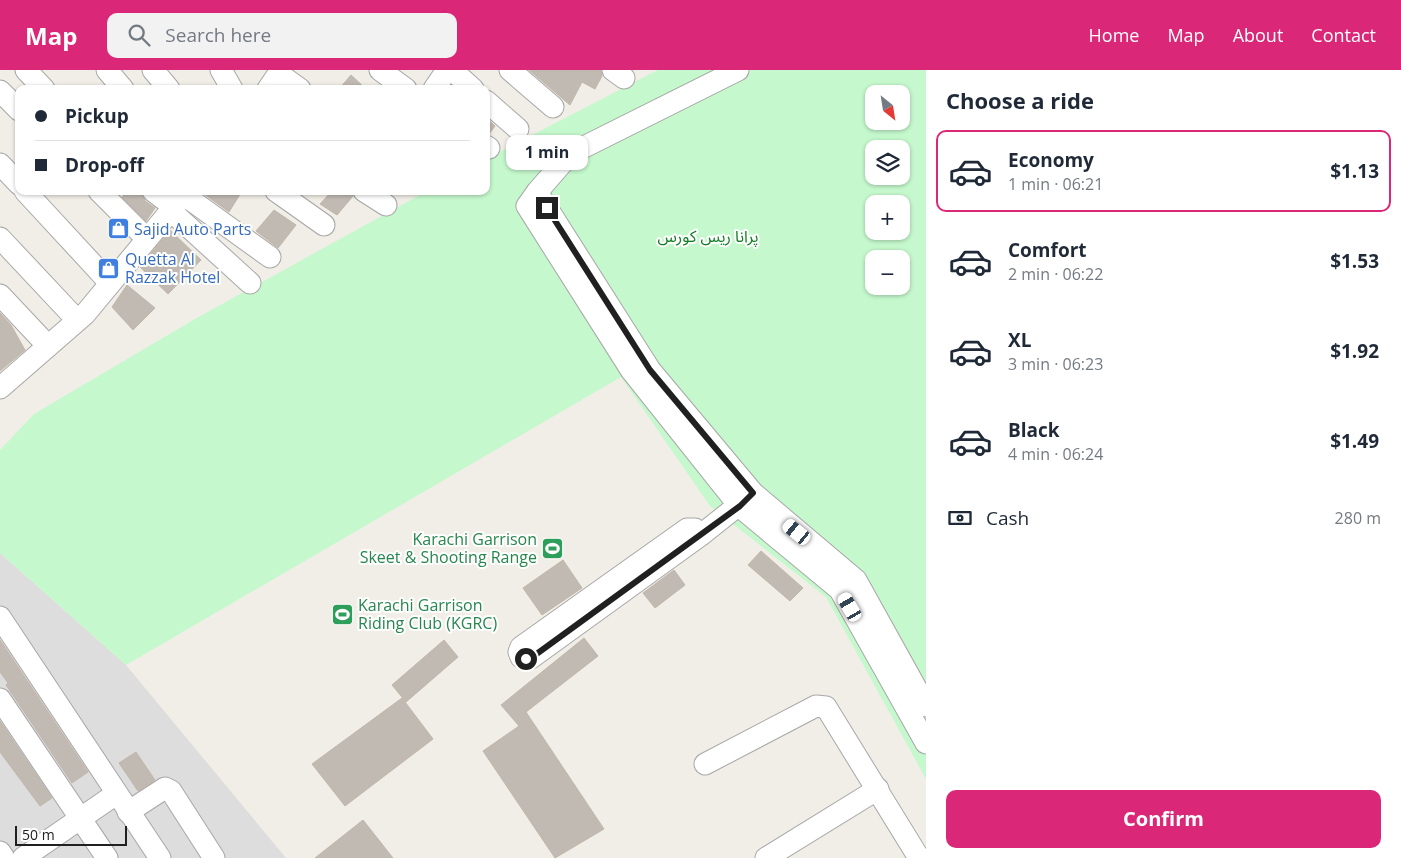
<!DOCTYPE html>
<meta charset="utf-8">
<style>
body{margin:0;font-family:"Open Sans","Noto Sans Arabic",sans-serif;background:#f2f2f3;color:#1f2937;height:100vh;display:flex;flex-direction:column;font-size:19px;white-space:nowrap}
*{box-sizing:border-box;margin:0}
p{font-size:16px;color:#747a83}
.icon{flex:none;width:28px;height:28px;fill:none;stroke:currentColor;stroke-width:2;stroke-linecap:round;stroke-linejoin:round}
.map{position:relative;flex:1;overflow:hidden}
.panel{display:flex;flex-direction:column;background:#fff;width:475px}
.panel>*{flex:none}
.banner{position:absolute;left:15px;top:15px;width:475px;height:110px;border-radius:10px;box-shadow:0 1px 4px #0004;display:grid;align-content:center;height:110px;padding:0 20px;background:#fff}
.needle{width:32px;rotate:150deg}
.controls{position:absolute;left:865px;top:15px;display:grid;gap:10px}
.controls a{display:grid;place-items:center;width:45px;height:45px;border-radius:10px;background:#fff;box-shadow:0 1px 4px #0004;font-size:25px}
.scale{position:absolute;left:15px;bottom:12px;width:112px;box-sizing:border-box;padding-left:5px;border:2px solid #202020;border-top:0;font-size:14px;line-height:18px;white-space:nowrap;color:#202020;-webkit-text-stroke:4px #fff;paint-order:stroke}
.end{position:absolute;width:22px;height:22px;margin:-11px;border:6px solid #202020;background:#fff;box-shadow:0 0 0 2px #fff}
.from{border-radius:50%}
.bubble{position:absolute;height:35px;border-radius:10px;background:#fff;box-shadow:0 1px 4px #0004;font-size:16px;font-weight:700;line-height:35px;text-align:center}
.car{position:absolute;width:15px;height:30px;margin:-15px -8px;border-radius:6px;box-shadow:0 0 4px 1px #0007;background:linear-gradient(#fff 24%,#345 0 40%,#fff 0 76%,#345 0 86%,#fff 0)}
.banner b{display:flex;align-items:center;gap:18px;height:48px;font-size:19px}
.banner b+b{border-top:1px solid #e0e1e3}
.banner i{width:12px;height:12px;background:#1f2937}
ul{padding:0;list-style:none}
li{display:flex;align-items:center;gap:15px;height:82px;margin:0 10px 8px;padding:0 10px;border:2px solid transparent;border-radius:10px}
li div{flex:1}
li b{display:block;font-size:19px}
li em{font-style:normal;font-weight:700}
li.selected{border-color:#db2777}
li>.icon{width:45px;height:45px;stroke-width:1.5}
h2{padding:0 20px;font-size:22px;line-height:60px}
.pay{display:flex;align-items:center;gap:12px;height:55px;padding:0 20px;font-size:19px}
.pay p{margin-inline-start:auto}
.button{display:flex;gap:10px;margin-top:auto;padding:10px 20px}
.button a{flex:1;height:58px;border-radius:10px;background:#db2777;color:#fff;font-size:20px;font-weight:700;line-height:58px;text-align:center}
header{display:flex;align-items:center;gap:30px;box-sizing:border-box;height:70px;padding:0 25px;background:#db2777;color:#fff}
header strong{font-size:24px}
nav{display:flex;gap:28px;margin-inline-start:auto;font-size:18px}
.search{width:350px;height:45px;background:#f2f2f3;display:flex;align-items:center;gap:12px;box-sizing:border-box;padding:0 18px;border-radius:10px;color:#747a83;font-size:19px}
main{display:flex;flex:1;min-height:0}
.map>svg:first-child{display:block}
.residential{fill:#dedddd}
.park{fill:#c5f8cd;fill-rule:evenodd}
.building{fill:#c1bab3;stroke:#c1b6a9}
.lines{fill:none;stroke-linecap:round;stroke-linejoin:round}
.minor-casing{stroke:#a7a7a7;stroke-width:23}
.minor{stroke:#fff;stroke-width:21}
.route{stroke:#202020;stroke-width:6}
.labels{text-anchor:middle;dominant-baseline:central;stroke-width:4;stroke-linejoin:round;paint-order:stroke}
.shop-label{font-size:16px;fill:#366cbe;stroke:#fff;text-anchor:start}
.park-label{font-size:16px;fill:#0f7d20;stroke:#fff}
.leisure-label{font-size:16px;fill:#27864d;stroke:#fff;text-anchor:end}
</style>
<header>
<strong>Map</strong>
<div class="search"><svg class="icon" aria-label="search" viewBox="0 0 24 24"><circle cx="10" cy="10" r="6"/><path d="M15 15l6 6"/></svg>Search here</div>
<nav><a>Home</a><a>Map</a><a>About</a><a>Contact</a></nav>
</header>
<main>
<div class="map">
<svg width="926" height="788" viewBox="0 0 926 788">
<rect width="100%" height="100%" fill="#f0eee6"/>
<path class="residential" d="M0 483 126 595 286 788H10L0 772Z"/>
<path class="park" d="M658 0H926V709L826 527 710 436 621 307 126 595 0 483V380L34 344 195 249 427 121H486V89ZM874 24H901V51H874ZM874 79H901V106H874ZM874 134H901V161H874ZM874 189H901V216H874Z"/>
<g class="building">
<path d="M529 0H601L602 6 595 19 582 12 570 35Z"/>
<path d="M351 5 366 19H339Z"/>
<path d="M486 48 495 56 489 64H486Z"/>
<path d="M127 121H141L145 131 155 138 146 151 122 127Z"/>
<path d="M200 121H242L229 142Z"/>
<path d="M332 121H352L353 126 337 145 320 134Z"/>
<path d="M274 140 296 155 278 178 256 161Z"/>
<path d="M170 160 201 190 168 224 140 197Z"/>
<path d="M127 215 155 238 133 260 112 237Z"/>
<path d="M0 243 11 255 25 280 0 301Z"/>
<path d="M761 481 803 518 790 531 748 495Z"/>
<path d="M563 490 582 518 542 545 523 518Z"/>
<path d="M674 500 685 515 655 538 643 523Z"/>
<path d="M584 568 598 586 526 642 604 759 555 788 483 681 519 656 501 635Z"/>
<path d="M0 570 88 702 72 713 6 615 8 613 0 602Z"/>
<path d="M444 570 458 587 406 632 392 615Z"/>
<path d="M402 628 433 669 345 736 312 694Z"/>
<path d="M0 651 52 728 40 736 0 682Z"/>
<path d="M136 682 155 710 138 721 119 693Z"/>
<path d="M363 750 393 788H315Z"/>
</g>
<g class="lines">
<defs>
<g id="minor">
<path d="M26 0 44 19"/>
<path d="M107 0 123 19"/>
<path d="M153 0 169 19"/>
<path d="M221 0 232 19"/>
<path d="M380 0 406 19"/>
<path d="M452 0 473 19"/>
<path d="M510 0 553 37"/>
<path d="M613 0 624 8"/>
<path d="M738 0 570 84 537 122 527 136 631 300 740 437 840 520 926 673"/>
<path d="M279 4 300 19"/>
<path d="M268 19 281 0"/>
<path d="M434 19 447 0"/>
<path d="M0 21 19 40"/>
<path d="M486 31 518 59"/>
<path d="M486 76 489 78"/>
<path d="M0 94 19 114"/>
<path d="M25 121 110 213"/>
<path d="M99 121 147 169"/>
<path d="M153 121 174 137"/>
<path d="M276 121 324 155"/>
<path d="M364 121 386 135"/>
<path d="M537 122 650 300 753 423 856 510 926 636"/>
<path d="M184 125 270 187"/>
<path d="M171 141 250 213"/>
<path d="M0 168 77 250"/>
<path d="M0 225 48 276"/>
<path d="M0 318 85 244 187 121"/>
<path d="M701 465 695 459H687L521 577 519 582 521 587 531 588 701 465 750 426"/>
<path d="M0 547 160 788"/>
<path d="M0 629 107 788"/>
<path d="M705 694 816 636 826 637 919 788"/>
<path d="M128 742 165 718 171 721 214 788"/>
<path d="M0 782 4 788"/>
<path d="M23 788 116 724"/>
<path d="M766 788 878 719"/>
</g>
</defs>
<use href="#minor" class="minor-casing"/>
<use href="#minor" class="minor"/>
</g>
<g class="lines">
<path class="route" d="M526 589 531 588 740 436 753 423 650 300 547 138"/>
</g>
<defs>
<symbol id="shop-square" viewBox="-11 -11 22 22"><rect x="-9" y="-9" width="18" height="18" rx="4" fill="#3f7fe0" stroke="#fff"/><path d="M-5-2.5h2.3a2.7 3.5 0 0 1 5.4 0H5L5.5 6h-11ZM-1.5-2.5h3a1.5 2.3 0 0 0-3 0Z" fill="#fff"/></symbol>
<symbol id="stadium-square" viewBox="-11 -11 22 22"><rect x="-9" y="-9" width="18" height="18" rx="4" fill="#2e9e5b" stroke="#fff"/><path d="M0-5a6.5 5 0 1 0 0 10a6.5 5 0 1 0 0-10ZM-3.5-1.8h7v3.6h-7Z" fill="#fff"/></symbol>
</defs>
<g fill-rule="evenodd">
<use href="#shop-square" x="106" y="146" width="25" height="25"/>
<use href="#shop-square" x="96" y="186" width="25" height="25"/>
<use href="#stadium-square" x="540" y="466" width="25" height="25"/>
<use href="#stadium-square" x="330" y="532" width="25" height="25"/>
</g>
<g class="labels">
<g class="shop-label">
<text x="134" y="159">Sajid Auto Parts</text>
<text x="125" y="189">Quetta Al<tspan x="125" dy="18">Razzak Hotel</tspan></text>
</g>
<g class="park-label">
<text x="708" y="166">پرانا ریس کورس</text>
</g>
<g class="leisure-label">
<text x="537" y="469">Karachi Garrison<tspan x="537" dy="18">Skeet &amp; Shooting Range</tspan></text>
<text x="358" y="535" text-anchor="start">Karachi Garrison<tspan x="358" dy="18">Riding Club (KGRC)</tspan></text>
</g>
</g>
</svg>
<div class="controls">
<a><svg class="needle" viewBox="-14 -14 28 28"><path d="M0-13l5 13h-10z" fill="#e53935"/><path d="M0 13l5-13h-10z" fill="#747a83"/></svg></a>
<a><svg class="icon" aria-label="layers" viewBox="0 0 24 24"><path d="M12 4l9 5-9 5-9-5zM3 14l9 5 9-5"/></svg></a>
<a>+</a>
<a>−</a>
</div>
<div class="scale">50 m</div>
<i class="end from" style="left:526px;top:589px"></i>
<i class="end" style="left:547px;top:138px"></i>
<div class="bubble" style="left:506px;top:65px;width:82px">1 min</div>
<i class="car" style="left:797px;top:462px;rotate:309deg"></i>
<i class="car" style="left:850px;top:537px;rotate:330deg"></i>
<div class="banner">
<b><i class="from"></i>Pickup</b>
<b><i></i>Drop-off</b>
</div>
</div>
<section class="panel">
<h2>Choose a ride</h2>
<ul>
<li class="selected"><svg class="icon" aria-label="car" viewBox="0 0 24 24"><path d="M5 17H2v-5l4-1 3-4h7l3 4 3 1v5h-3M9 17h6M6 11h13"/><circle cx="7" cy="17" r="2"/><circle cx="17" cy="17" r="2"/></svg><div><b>Economy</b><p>1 min · 06:21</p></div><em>$1.13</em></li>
<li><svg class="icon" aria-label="car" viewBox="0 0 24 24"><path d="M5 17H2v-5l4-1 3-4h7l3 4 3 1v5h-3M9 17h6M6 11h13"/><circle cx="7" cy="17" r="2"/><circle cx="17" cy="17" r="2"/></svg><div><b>Comfort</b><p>2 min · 06:22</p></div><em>$1.53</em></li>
<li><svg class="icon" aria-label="car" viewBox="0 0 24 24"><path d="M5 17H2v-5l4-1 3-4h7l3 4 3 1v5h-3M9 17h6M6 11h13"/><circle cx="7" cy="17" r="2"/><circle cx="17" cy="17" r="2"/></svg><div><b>XL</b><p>3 min · 06:23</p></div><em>$1.92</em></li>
<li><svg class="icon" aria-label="car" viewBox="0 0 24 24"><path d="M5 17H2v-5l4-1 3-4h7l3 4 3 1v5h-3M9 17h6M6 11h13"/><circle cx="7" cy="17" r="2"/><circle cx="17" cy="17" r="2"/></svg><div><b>Black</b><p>4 min · 06:24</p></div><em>$1.49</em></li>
</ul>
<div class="pay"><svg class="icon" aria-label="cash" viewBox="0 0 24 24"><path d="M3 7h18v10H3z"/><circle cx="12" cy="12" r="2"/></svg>Cash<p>280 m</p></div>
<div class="button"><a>Confirm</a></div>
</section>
</main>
